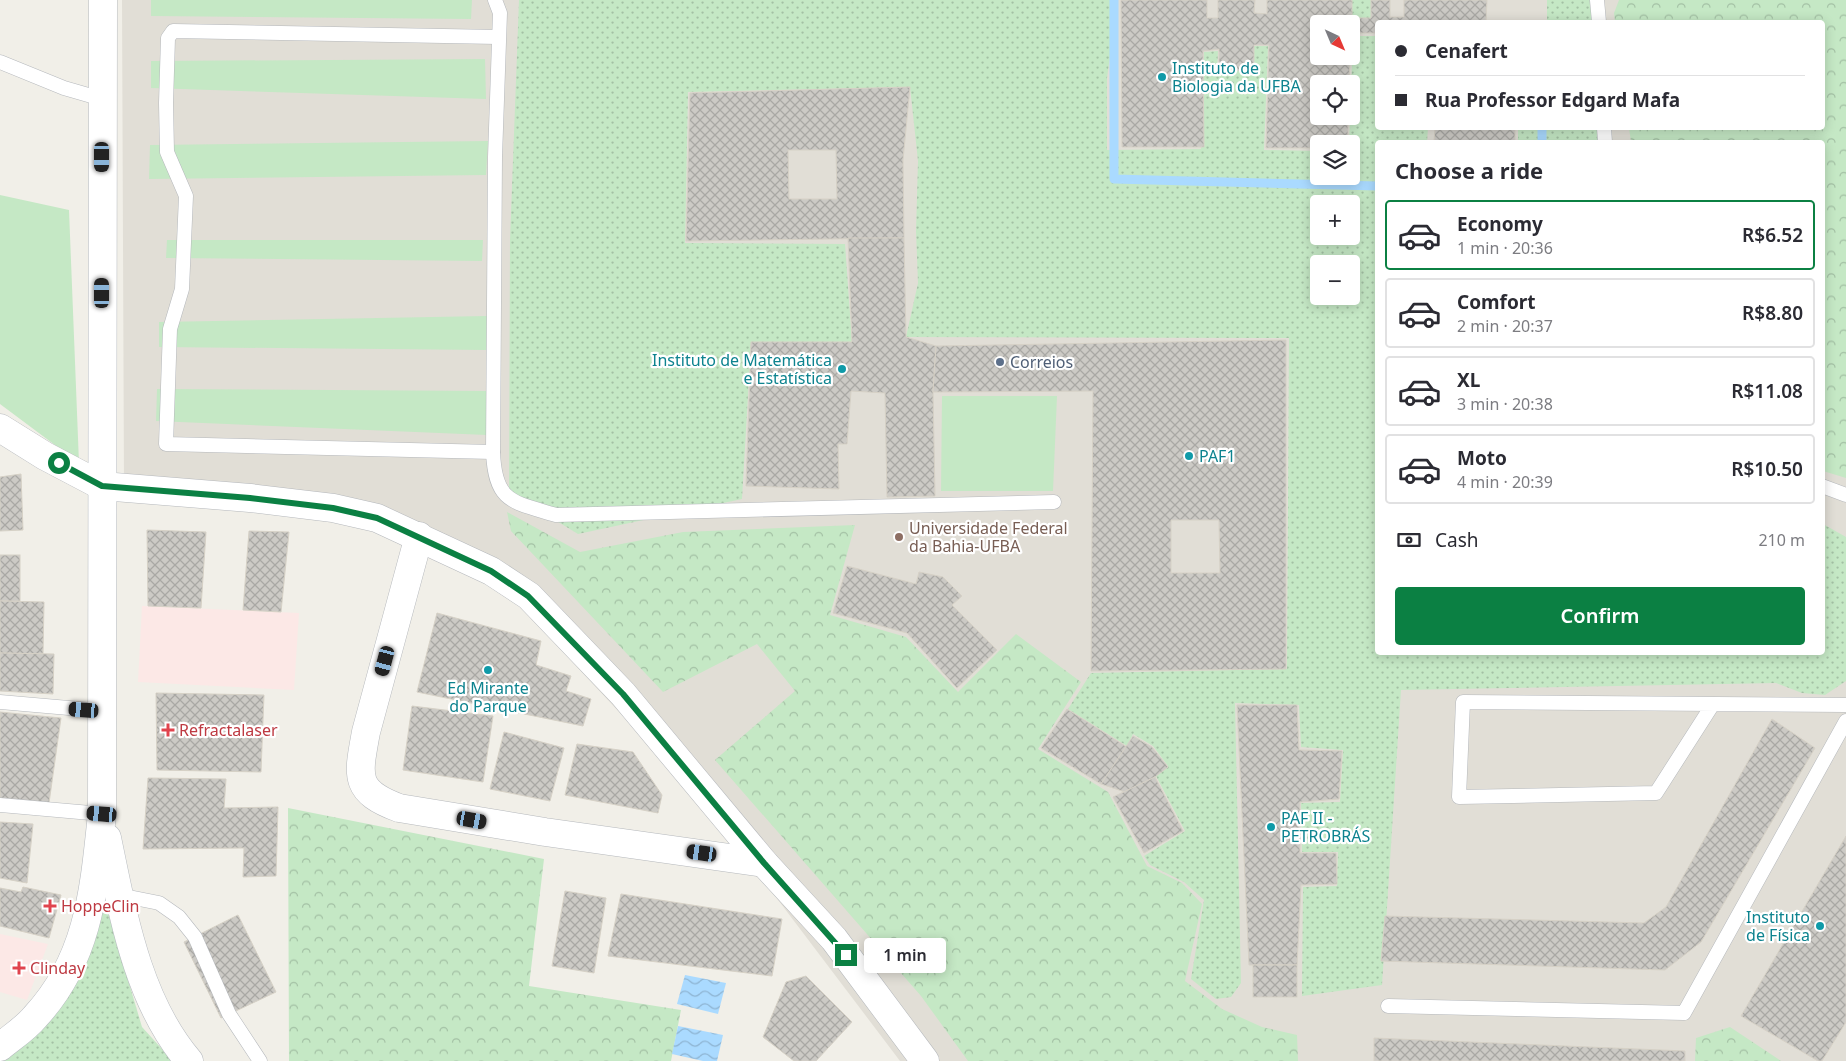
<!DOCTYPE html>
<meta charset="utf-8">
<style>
body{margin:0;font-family:"Noto Sans",sans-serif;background:#f7f7f7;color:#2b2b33;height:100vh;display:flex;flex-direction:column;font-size:19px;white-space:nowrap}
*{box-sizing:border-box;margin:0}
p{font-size:16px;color:#7c7c81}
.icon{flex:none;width:28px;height:28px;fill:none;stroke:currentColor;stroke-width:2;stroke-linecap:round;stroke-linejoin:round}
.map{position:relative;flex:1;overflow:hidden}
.sheet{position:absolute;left:1375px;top:140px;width:450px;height:515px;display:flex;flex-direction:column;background:#fff;border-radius:5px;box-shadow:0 2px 12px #0003}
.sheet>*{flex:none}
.banner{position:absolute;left:1375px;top:20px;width:450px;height:110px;border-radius:5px;box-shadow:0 2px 12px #0003;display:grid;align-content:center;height:110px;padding:0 20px;background:#fff}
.needle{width:32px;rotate:136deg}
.controls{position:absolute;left:1310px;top:15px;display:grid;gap:10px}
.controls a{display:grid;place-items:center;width:50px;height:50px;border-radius:5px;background:#fff;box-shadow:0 2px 12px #0003;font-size:25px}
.end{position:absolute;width:22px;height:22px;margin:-11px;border:6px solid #0b8043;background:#fff;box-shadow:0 0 0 2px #fff}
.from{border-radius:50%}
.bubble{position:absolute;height:35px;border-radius:5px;background:#fff;box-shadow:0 2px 12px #0003;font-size:16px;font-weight:600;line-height:35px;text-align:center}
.car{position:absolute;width:15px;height:30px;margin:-15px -8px;border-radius:6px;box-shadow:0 0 4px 1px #0007;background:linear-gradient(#222 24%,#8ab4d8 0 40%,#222 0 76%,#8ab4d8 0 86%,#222 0)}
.banner b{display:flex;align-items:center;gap:18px;height:48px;font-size:19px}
.banner b+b{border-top:1px solid #e1e1e2}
.banner i{width:12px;height:12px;background:#2b2b33}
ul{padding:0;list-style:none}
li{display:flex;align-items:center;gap:15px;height:70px;margin:0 10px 8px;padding:0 10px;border:2px solid #e1e1e2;border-radius:5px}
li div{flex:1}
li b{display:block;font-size:19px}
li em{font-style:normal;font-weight:600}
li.current{border-color:#0b8043}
li>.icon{width:45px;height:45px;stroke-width:1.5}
h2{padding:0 20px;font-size:22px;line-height:60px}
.pay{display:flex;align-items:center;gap:12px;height:55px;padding:0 20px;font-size:19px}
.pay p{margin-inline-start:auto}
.button{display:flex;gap:10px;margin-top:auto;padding:10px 20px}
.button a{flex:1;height:58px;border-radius:5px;background:#0b8043;color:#fff;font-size:20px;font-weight:600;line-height:58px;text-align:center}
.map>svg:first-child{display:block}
.education{fill:#e1ded6;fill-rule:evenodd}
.medical{fill:#fce8e6}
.grass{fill:url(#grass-dots);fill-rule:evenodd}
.forest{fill:url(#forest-crowns)}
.green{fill:#c5e8c5}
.water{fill:url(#water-waves)}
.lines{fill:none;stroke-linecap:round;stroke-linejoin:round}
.stream{stroke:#aadaff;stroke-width:9}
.building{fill:url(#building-cross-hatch);stroke:#d6d1c6;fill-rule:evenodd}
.service-casing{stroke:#b5b8bc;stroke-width:15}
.minor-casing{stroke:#b5b8bc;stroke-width:29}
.secondary-casing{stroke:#b6babf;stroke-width:29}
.service{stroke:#fff;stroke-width:14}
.minor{stroke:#fff;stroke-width:28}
.secondary{stroke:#fff;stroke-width:28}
.route{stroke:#0b8043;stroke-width:6}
.culture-dot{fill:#0f9aa8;stroke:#fff;stroke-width:2}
.service-dot{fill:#5c6f8a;stroke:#fff;stroke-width:2}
.education-dot{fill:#8d6e63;stroke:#fff;stroke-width:2}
.health-dot{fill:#e0444e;stroke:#fff;stroke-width:2}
.labels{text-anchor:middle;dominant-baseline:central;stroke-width:4.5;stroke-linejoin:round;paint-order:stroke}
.culture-label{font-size:16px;fill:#0d838f;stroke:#fff;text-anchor:start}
.service-label{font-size:16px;fill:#4e5e75;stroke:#fff;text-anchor:start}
.education-label{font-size:16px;fill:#785e54;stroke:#fff;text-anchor:start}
.health-label{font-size:16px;fill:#be3a42;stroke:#fff;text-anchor:start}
</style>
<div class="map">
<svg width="1846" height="1061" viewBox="0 0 1846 1061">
<defs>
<pattern id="grass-dots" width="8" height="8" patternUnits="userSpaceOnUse" patternTransform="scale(1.25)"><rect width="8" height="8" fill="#c5e8c5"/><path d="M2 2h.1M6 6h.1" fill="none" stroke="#a3c0a4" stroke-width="1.8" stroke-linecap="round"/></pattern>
<pattern id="forest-crowns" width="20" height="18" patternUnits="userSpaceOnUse" patternTransform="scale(1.25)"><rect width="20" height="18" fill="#c5e8c5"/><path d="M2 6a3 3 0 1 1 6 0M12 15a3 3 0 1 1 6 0" fill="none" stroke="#a3c0a4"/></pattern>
<pattern id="water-waves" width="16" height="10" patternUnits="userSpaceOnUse" patternTransform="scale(1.25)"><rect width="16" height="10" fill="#aadaff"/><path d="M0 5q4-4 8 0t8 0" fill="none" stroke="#8eb4d2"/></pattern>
<pattern id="building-cross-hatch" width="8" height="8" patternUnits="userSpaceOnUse" patternTransform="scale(1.25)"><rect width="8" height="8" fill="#cccac5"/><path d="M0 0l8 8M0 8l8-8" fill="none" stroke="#a9a8a4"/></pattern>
</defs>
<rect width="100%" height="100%" fill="#f1efe8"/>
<path class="education" d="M122 0H1846V1061H900L707 806 477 560 366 514 124 487ZM1378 22H1822V128H1378ZM1319 24H1351V56H1319ZM1319 84H1351V116H1319ZM1378 142H1822V652H1378ZM1319 144H1351V176H1319ZM1319 204H1351V236H1319ZM1319 264H1351V296H1319Z"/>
<g class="medical">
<path d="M142 606 299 613 294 690 138 682Z"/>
<path d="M0 934 48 944 27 1000 0 992Z"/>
</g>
<g class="grass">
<path d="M519 0H1118L1107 78V150L1201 149 1204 52 1218 51 1217 71H1254V46H1268L1264 150 1319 151V176H1351V144H1349L1353 36H1377L1378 128H1428L1427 142H1378V652H1822L1823 524 1846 537V681L1825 695 1802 693 1776 683 1401 690 1382 985 1302 996 1303 887 1337 886 1338 852H1302L1301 803 1340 802 1343 750 1301 747 1299 705 1235 703 1241 983 1231 997 1216 999 1191 979 1204 900 1184 882 1150 865 1144 856 1185 831 1156 776 1168 766 1153 746 1133 734 1127 746 1068 709 1091 673 1287 669 1289 338 906 337 918 283 916 231 918 161 910 87 688 92 685 243 845 244 852 342 751 343 742 499 578 534 509 492 510 240ZM1319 204H1351V236H1319ZM1319 264H1351V296H1319Z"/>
<rect x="1352" y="0" width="19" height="18"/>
<path d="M1547 0H1597L1598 22H1547Z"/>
<path d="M1518 128H1602L1603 142H1518Z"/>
<path d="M104 899 142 1027 173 1061H0L65 1001Z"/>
</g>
<g class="forest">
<path d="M1619 0H1846V478L1823 471 1822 142H1631L1629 128H1822V22H1615L1614 13Z"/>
<path d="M507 512 580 552 683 532 855 525 830 615 906 637 958 692 1016 634 1081 682 1038 749 1108 792 1147 866 1182 883 1202 904 1185 981 1222 1009 1262 1027 1297 1035 1298 1061H968L921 996 715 760 795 691 757 644 663 692 511 531Z"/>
<path d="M288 808 544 859 529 986 681 1010 671 1061H289Z"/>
<path d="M1730 1027 1781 1061H1695L1696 1038Z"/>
</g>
<g class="green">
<path d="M151 0H472L471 19 151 16Z"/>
<path d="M485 59 486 99 151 88V61Z"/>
<path d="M488 141 486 175 149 179 150 145Z"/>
<path d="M0 195 69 210 79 463 0 404Z"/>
<path d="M167 240H483L482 261 166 258Z"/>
<path d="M487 316V350L159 347V322Z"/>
<path d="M157 389 487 391V435L156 421Z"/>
<path d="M942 396H1057L1053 491H941Z"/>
</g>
<g class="water">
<path d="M685 975 726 983 718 1014 677 1004Z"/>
<path d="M678 1026 723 1035 717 1061H703L672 1054Z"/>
</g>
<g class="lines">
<g class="stream">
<path d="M1114 0V179L1378 186"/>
<path d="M1542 142V128"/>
</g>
</g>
<g class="building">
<path d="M1121 0H1207V18H1218V0H1255L1254 13 1267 14V0H1352V18H1371V0H1390V17H1404V0H1487L1486 22H1378V33H1351V24H1319V56H1350L1349 84H1319V116H1348V144H1319V148H1266L1269 45H1254V71L1219 70V49L1203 51 1204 147H1122Z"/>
<path d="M910 87 903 160 904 238 686 241 690 93ZM788 150H836L837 199H789Z"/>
<path d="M1435 128H1515V142H1434Z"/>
<path d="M848 238H904L906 337 936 346 933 392 935 496 887 497 885 393 851 391 847 444H838L839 489 746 486 751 342H852Z"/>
<path d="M1286 340V669L1091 671 1093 391 933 392 936 346ZM1171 520H1219L1220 573H1171Z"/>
<path d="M21 474 23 530 0 531V477Z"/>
<path d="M147 530 206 532 201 608 148 606Z"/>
<path d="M249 531 289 532 281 612 243 610Z"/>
<rect x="0" y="555" width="20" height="46"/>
<path d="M847 566 916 584 919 572 943 577 962 596 952 605 997 650 957 688 907 633 833 613Z"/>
<path d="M0 601 44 602 43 654 0 653Z"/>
<path d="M437 613 541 641 536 665 571 676 566 691 591 699 583 726 417 692Z"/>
<path d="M0 653 54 654 53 694 0 691Z"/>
<path d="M156 693 264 695 261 772 157 770Z"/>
<path d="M1237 705H1297L1299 750 1342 751 1339 799 1300 802V853H1336L1337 884 1301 885 1297 965H1249Z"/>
<path d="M412 706 493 716 483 782 403 770Z"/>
<path d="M1067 709 1127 747 1101 784 1041 748Z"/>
<path d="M0 712 61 718 49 803 0 798Z"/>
<path d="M1772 719 1815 748 1701 942 1665 970 1381 961 1385 916 1644 923 1666 907Z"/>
<path d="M504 732 564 748 550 801 490 789Z"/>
<path d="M1133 736 1152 747 1168 767 1155 777 1125 792 1101 784Z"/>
<path d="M577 744 633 752 662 795 658 813 565 795Z"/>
<path d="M1155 777 1183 831 1144 853 1113 797Z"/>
<path d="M148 778 226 779 224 808 278 807 276 876 243 877 244 848 143 849Z"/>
<path d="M0 822 33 824 27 883 0 878Z"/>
<path d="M1846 836V1022L1822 1061H1818L1741 1016Z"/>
<path d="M23 887 61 895 49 938 0 926V888L21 892Z"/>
<path d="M565 891 606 898 594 973 552 966Z"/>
<path d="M621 894 782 919 772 976 608 956Z"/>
<path d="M238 915 276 992 221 1018 184 942Z"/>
<rect x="1253" y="965" width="44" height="32"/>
<path d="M806 976 852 1022 816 1061H794L763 1037 786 982Z"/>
<path d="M1374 1038 1685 1051V1061H1374Z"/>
</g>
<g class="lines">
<defs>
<g id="service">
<path d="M495 0 500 13 495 157 493 452C495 503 513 502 556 515L1054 502"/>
<path d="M1597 0 1599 22"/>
<path d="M0 62 64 88 102 99"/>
<path d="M1604 128 1605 142"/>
<path d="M493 452 166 444 170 329 182 289 186 196 167 152 166 103 168 38 173 31 498 37"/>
<path d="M1822 486 1846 495"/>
<path d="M0 702 103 711"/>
<path d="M1713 704 1656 793 1459 797 1463 702 1846 705"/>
<path d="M0 805 102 814"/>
<path d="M119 895 159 903 179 917 195 937 229 1014 260 1061"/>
<path d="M1388 1006 1684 1013 1846 721"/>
</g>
<g id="minor">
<path d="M0 428 45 456 102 486 250 498 333 508 377 518 491 571 529 596 623 694 764 863 834 939 925 1061"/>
<path d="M419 536 366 732C358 776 353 791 399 808L545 832 764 863"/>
</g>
<g id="secondary">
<path d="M107 838C123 914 137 1000 189 1061"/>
<path d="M0 1047C12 1037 25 1029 35 1017 89 959 94 890 102 814L103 0"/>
</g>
</defs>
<use href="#service" class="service-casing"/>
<use href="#minor" class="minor-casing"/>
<use href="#secondary" class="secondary-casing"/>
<use href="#service" class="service"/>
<use href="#minor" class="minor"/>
<use href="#secondary" class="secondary"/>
</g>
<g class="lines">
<path class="route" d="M59 463 102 486 250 498 333 508 377 518 491 571 528 596 623 694 764 863 846 955"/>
</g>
<g class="culture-dot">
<circle cx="1162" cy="77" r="5"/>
<circle cx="842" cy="369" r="5"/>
<circle cx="1189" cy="456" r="5"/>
<circle cx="488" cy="670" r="5"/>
<circle cx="1271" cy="827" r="5"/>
<circle cx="1820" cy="926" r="5"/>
</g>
<circle class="service-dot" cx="1000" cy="362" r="5"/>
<circle class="education-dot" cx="899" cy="537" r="5"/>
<g class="health-dot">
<path d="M165.5 722.5h5v5h5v5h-5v5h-5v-5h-5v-5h5z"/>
<path d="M47.5 898.5h5v5h5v5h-5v5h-5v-5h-5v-5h5z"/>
<path d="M16.5 960.5h5v5h5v5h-5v5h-5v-5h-5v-5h5z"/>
</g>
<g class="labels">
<g class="culture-label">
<text x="1172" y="68">Instituto de<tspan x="1172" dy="18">Biologia da UFBA</tspan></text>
<text x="832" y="360" text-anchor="end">Instituto de Matemática<tspan x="832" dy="18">e Estatística</tspan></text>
<text x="1199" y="456">PAF1</text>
<text x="488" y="688" text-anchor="middle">Ed Mirante<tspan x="488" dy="18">do Parque</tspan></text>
<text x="1281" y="818">PAF II -<tspan x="1281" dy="18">PETROBRÁS</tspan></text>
<text x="1810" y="917" text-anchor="end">Instituto<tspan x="1810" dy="18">de Física</tspan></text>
</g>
<g class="service-label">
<text x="1010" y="362">Correios</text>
</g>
<g class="education-label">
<text x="909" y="528">Universidade Federal<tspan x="909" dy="18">da Bahia-UFBA</tspan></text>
</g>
<g class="health-label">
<text x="179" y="730">Refractalaser</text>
<text x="61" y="906">HoppeClin</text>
<text x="30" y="968">Clinday</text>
</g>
</g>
</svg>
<div class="controls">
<a><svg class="needle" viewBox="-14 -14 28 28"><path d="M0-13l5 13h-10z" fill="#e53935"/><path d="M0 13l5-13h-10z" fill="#7c7c81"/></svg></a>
<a><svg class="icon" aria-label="locate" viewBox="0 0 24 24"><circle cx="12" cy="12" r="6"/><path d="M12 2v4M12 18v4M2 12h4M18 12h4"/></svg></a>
<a><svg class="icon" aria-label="layers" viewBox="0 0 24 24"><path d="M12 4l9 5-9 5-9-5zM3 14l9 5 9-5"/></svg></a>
<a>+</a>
<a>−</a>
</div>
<i class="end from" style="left:59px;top:463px"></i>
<i class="end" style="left:846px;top:955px"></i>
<div class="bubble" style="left:864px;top:938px;width:82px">1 min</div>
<i class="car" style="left:102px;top:157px;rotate:180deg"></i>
<i class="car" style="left:102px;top:293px;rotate:0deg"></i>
<i class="car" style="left:385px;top:661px;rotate:195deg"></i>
<i class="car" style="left:84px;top:710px;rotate:274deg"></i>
<i class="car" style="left:102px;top:814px;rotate:275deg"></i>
<i class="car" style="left:472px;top:820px;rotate:100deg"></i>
<i class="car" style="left:702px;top:853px;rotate:278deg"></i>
<div class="banner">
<b><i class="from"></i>Cenafert</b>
<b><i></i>Rua Professor Edgard Mafa</b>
</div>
<section class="sheet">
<h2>Choose a ride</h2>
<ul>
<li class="current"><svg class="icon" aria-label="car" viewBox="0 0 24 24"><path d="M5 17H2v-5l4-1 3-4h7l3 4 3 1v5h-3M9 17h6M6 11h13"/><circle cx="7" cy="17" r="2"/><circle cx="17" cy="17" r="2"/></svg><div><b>Economy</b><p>1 min · 20:36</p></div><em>R$6.52</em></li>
<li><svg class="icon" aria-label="car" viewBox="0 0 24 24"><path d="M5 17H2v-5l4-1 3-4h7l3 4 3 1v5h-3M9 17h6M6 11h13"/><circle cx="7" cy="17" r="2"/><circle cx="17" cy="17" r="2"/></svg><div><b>Comfort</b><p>2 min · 20:37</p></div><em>R$8.80</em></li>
<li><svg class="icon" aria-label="car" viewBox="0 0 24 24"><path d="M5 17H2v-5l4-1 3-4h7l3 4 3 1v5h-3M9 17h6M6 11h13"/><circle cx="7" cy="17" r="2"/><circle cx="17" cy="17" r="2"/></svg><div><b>XL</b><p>3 min · 20:38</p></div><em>R$11.08</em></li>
<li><svg class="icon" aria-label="car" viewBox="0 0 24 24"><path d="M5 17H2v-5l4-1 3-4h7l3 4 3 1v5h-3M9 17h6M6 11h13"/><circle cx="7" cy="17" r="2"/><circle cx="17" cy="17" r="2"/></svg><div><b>Moto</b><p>4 min · 20:39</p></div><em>R$10.50</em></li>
</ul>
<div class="pay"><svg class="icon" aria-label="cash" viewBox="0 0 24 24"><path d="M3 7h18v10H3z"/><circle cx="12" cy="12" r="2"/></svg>Cash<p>210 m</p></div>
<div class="button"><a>Confirm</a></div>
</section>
</div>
